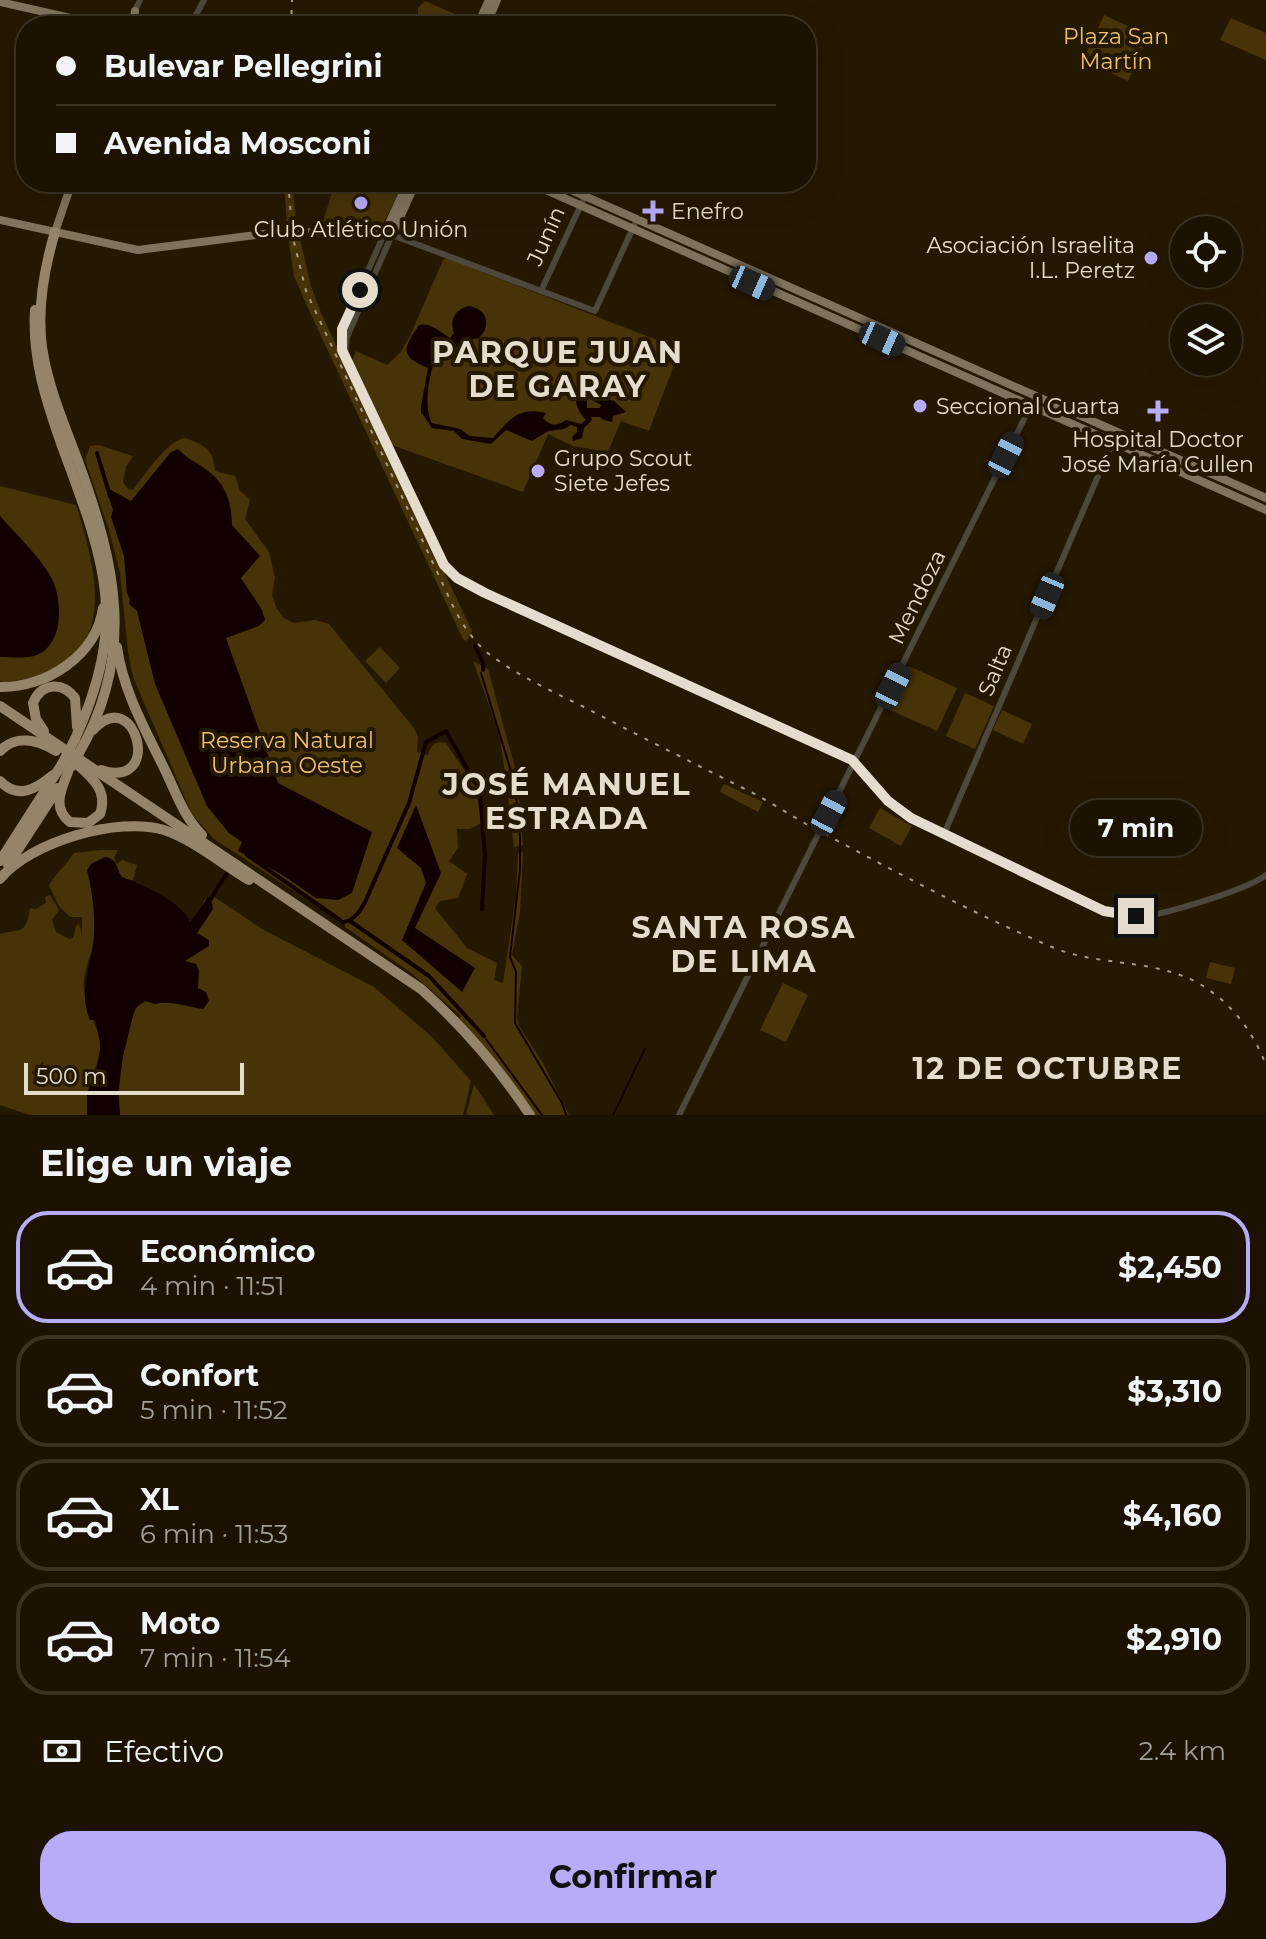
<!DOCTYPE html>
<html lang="es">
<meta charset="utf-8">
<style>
body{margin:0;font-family:Montserrat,sans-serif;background:#251b0b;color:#f1f3f6;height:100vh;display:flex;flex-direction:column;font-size:30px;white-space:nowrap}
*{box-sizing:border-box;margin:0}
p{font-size:26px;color:#a09e99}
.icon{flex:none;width:44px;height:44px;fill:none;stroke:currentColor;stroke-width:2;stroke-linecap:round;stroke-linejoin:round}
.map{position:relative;height:1115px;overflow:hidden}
.details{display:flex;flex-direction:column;background:#1c1201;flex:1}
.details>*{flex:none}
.banner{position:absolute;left:16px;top:16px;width:800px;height:176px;border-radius:32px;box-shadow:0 8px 32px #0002,0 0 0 2px #3a3223;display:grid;align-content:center;height:176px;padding:0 40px;background:#1c1201}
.fabs{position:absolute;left:1170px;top:216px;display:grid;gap:16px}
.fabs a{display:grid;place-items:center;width:72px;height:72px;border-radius:50%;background:#1c1201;box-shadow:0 8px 32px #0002,0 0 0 2px #3a3223;font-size:40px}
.scale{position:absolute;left:24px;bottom:20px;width:220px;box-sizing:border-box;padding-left:8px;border:4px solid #e5dccd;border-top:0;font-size:22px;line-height:28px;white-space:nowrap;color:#e5dccd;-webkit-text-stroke:6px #251801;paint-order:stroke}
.end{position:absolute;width:36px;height:36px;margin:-18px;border:10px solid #e5dccd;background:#111;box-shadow:0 0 0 4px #111}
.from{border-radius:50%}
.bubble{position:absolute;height:56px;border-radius:28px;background:#1c1201;box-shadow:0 8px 32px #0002,0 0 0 2px #3a3223;font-size:26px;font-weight:700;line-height:56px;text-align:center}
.car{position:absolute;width:24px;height:48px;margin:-24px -12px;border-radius:10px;box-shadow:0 0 6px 2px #0007;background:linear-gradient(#222 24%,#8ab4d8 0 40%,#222 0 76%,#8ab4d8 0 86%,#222 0)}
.banner b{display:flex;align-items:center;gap:28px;height:76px;font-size:30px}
.banner b+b{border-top:2px solid #3a3223}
.banner i{width:20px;height:20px;background:#f1f3f6}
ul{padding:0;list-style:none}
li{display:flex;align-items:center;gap:24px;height:112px;margin:0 16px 12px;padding:0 24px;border:4px solid #3a3223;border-radius:32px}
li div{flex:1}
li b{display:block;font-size:30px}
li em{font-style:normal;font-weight:700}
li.selected{border-color:#b8abf7}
li>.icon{width:72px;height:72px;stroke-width:1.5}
h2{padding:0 40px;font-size:36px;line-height:96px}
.pay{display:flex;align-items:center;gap:20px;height:88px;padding:0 40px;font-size:30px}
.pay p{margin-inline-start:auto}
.cta{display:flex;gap:16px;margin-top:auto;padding:16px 40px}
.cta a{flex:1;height:92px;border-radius:32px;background:#b8abf7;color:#111;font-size:32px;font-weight:700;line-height:92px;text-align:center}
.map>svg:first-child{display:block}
.green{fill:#473308}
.water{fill:#120000}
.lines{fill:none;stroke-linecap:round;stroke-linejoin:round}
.stream{stroke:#120000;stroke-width:2}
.canal{stroke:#120000;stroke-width:4}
.minor{stroke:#4d473c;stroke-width:6}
.major{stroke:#80735c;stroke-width:8}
.highway{stroke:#948469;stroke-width:10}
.rail{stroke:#a79d8b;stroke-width:2;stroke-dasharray:4 8;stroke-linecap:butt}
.highway-bridge{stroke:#948469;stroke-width:10}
.route{stroke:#e5dccd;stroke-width:10}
.poi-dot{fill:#b8abf7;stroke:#251801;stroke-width:3}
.labels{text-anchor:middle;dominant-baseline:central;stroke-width:8;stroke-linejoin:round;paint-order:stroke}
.park-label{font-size:22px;fill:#ebc071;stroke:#251801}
.poi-label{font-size:22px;fill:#e5dccd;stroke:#251801;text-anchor:start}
.street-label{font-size:22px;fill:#e5dccd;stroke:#251801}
.district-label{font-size:30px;font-weight:bold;letter-spacing:2px;fill:#e5dccd;stroke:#251801}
</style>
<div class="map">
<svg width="1266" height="1115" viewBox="0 0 1266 1115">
<rect width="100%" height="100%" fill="#251801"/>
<g class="green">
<path d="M425 1 457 15V26C442 26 428 26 418 14V8Z"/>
<path d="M1104 15 1149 36 1128 81 1083 60Z"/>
<path d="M1231 18 1266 33V60L1220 40Z"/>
<path d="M284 182H292L297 227H287Z"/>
<path d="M335 182H404L381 228H324L322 226Z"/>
<path d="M299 235 311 286 321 313 472 631 467 641 463 639 307 306 294 276 288 236Z"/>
<path d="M446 258 680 349 649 431 621 421 608 452 573 446 548 434 523 492 389 444 351 364 356 351 387 365 401 352 410 336 443 260Z"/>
<path d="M185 438C204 445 214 449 215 471L235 476 240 491 250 499 245 519 269 552 275 578 272 595 277 609 284 618 294 623 315 620 329 624 414 728 418 737 417 752 428 755C430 746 436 740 446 743L476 788 481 823 470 829H457L458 848 449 861 467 874 458 898 440 901 435 908 467 948 497 963 494 980 503 983 516 895 518 853 523 852 520 912 512 955 522 966 517 1018 519 1026 543 1063 569 1115H532L459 1020 461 1016 410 972 345 927V924L214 839 192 814 133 677 128 652 120 573 109 530 85 460 90 446 98 445 133 456 126 467 123 482 128 489 133 490C144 476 167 440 185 438Z"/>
<path d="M0 486 76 505C103 588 117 672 3 682L0 681Z"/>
<path d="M380 647 400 668 386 683 365 661Z"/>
<path d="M473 661 488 669 518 779 506 780 499 733Z"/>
<path d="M909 666 957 688 937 731 890 710Z"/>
<path d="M965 693 994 706 975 749 946 736Z"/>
<path d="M1002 710 1032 724 1023 744 993 730Z"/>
<path d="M518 783 523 845 514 847 507 788Z"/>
<path d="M724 784 763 802 758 812 720 792Z"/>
<path d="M880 808 912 826 901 846 869 828Z"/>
<path d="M101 850H118L114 858 117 864 122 860 137 865 133 880 125 882C111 913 89 946 84 979 81 1001 95 1017 99 1038 103 1056 92 1074 88 1091 86 1098 88 1107 87 1115H30L0 1105V934C22 928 26 935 30 908L35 909 46 903 45 897 50 895 59 910 52 920 56 932 69 939 73 938 76 926 79 924 82 935V917H70L59 906 49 886C55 873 66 866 74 853Z"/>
<path d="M213 896 262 929 374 987 432 1037 471 1081 463 1115H120C116 1091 125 1014 143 1000L159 1002 197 989 184 963 176 934 194 919 205 899 209 902Z"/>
<path d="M1210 962 1235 968 1231 984 1206 978Z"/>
<path d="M783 983 808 995 786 1042 760 1030Z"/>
<path d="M474 1084 494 1115H466Z"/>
</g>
<g class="water">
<path d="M469 306C487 309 492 325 479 338L464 341 463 344C457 347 443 351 439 355 429 366 423 409 432 423L460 429 470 436 493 438C509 420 518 406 546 413L543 418C551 427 557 426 566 420L581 424 586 420C578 410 575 406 576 393L580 391 587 400V408H600L601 405 587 397 592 395 614 401 626 412 613 416 612 422 604 420 600 417H591L592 420 584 428 582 438 573 441 572 437 577 432V427L571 425 564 429 548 431 532 441 506 430 491 444 462 439 454 431 432 428 421 412V406L428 368C399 356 403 349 419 325 431 322 440 332 450 338L454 333C449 320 455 309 469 306Z"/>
<path d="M177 449C183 453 186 457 193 461 221 477 231 492 232 525L260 556 241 578 262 610 265 620 259 626 226 638 278 783 372 832 352 893 338 900 316 898 281 874 238 851 242 842 229 833 207 806 155 684 137 611 129 604 130 599 127 593 124 556 111 517 113 510 107 492 111 490 131 501 170 453Z"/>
<path d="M0 516C16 534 35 552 48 572 63 594 66 643 37 655 27 659 11 657 0 657Z"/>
<path d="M416 805 441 873 415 928 475 968 462 992 402 940 426 883 421 868 397 848Z"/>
<path d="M105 857C118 859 116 868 122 877 141 884 183 902 190 922L208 897 211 899 213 909 197 933 209 940V946L185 961 196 964 199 970 198 988 206 992 209 1001 203 1009C187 1007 171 1000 155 1004L145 1001 135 1008 123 1056 118 1092 120 1115H87V1093L96 1073 100 1051V1040L95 1020H90C77 990 93 963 94 933 95 912 92 890 87 870L91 864Z"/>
</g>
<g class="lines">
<g class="stream">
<path d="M481 673 515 784 520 837V870L510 957 516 972 515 1023 562 1103 566 1115"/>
<path d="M486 1039 542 1115"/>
<path d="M613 1115 645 1049"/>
</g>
<g class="canal">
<path d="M97 453 110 496"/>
<path d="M475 646 483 663V670"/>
<path d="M247 855 340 920"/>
<path d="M218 887 228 872"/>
<path d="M211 899 216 890"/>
<path d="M350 921 429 976 484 1036"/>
<path d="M343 922C354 921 360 911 365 902L409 803 426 742 446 731 480 791 485 856 482 909"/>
</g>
<g class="minor">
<path d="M128 26 140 0"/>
<path d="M190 26 204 0"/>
<path d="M385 232 342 329 341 347 444 565 457 578 852 760 888 801 911 818 1104 911C1116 915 1128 917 1141 916 1165 915 1248 889 1266 875"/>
<path d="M541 291 585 196"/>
<path d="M345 353 347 337 392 235 595 311 637 219"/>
<path d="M944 834 1117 432"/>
<path d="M679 1115 1036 395"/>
</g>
<g class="major">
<path d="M0 2 106 26"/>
<path d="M135 11 134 20 137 26"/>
<path d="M477 26 489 0"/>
<path d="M486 26 497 0"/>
<path d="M528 182 1266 510"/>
<path d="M553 182 1266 498"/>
<path d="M0 220 138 250 272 233 375 231 392 235 416 182"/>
<path d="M55 232 72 182"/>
<path d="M385 232 408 182"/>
</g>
<g class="highway">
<path d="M55 232C44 269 37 309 42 347 48 388 65 426 79 464 116 565 136 654 79 753"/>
<path d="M35 310C32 358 46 401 62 446 105 562 129 620 75 739"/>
<path d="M117 647C123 691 146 731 165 770 176 793 184 817 202 835"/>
<path d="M0 687C46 688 96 656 103 608"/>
<path d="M0 706 421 989C464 1027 498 1067 530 1115"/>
<path d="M93 730C135 682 165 791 101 770"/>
<path d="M44 731 36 719 33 703C41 683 62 681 75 698L77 727"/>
<path d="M0 751C16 734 38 740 56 751"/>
<path d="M68 772C61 790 52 808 70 822L88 823 100 814C108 792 94 779 78 765"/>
<path d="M0 781C18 800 36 789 53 775"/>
<path d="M0 861 62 764"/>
<path d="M8 865 58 788"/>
<path d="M0 879C29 842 119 816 164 830 194 840 222 864 249 880"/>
</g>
<g class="rail">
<path d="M291 26 292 0"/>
<path d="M288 182 293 238 306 291 453 606C462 624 473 641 489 654 518 676 552 691 584 707 639 736 695 764 751 792 774 804 796 819 819 831 896 872 972 913 1052 947 1099 967 1152 958 1198 983 1230 1001 1253 1031 1266 1065"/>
</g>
<g class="highway-bridge">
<path d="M62 764 75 739"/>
<path d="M71 767 79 753"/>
</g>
</g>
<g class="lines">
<path class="route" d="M360 290 342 329V350L444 565 457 578 485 593 852 760 888 801 911 818 1104 911 1136 916"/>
</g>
<g class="poi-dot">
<circle cx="361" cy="203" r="8"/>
<path d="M649 199h8v8h8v8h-8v8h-8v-8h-8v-8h8z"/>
<circle cx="1151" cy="258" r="8"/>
<circle cx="920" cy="406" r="8"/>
<path d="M1154 399h8v8h8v8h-8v8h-8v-8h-8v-8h8z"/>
<circle cx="538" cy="471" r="8"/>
</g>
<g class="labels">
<g class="park-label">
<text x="1116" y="36">Plaza San<tspan x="1116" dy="25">Martín</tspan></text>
<text x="287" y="740">Reserva Natural<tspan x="287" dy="25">Urbana Oeste</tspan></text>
</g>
<g class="poi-label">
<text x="671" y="211">Enefro</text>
<text x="361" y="229" text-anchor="middle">Club Atlético Unión</text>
<text x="1135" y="245" text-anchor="end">Asociación Israelita<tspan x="1135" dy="25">I.L. Peretz</tspan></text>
<text x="936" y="406">Seccional Cuarta</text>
<text x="1158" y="439" text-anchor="middle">Hospital Doctor<tspan x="1158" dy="25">José María Cullen</tspan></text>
<text x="554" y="458">Grupo Scout<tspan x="554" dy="25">Siete Jefes</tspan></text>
</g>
<g class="street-label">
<text transform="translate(546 236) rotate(-66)">Junín</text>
<text transform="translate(917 597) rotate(-64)">Mendoza</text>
<text transform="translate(995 670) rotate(-67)">Salta</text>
</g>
<g class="district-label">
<text x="558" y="352">PARQUE JUAN<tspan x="558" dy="34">DE GARAY</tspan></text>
<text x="567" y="784">JOSÉ MANUEL<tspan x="567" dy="34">ESTRADA</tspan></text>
<text x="744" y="927">SANTA ROSA<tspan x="744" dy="34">DE LIMA</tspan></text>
<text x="1048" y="1068">12 DE OCTUBRE</text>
</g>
</g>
</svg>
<div class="fabs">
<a><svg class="icon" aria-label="locate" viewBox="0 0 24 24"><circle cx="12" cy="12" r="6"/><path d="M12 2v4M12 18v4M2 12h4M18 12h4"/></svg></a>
<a><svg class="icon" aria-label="layers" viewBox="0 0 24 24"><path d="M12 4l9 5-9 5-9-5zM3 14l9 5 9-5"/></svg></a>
</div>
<div class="scale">500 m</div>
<i class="end from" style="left:360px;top:290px"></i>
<i class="end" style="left:1136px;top:916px"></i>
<div class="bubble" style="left:1070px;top:800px;width:132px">7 min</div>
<i class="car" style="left:752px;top:283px;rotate:114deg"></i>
<i class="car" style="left:882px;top:339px;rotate:114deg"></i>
<i class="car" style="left:1006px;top:455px;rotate:27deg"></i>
<i class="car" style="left:1047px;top:596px;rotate:203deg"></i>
<i class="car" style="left:893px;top:686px;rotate:26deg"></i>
<i class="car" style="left:829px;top:813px;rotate:28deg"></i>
<div class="banner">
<b><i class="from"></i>Bulevar Pellegrini</b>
<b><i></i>Avenida Mosconi</b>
</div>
</div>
<section class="details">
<h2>Elige un viaje</h2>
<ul>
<li class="selected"><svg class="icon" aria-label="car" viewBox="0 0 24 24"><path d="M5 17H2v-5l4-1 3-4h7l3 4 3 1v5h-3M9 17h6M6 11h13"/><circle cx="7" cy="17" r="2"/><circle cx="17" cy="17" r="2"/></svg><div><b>Económico</b><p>4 min · 11:51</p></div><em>$2,450</em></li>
<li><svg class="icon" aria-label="car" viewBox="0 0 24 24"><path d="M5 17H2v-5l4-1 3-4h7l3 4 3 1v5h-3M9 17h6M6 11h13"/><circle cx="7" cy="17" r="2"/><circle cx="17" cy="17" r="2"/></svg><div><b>Confort</b><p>5 min · 11:52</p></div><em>$3,310</em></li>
<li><svg class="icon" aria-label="car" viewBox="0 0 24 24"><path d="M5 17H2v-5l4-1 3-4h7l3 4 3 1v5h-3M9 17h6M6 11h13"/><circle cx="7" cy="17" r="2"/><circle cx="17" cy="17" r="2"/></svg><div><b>XL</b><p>6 min · 11:53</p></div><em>$4,160</em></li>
<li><svg class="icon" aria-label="car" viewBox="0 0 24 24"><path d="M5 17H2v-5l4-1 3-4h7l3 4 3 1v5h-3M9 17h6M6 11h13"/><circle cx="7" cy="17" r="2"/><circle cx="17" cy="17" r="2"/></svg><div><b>Moto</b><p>7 min · 11:54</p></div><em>$2,910</em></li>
</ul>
<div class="pay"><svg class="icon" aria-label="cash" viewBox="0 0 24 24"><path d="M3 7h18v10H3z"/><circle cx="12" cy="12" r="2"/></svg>Efectivo<p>2.4 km</p></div>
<div class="cta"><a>Confirmar</a></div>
</section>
